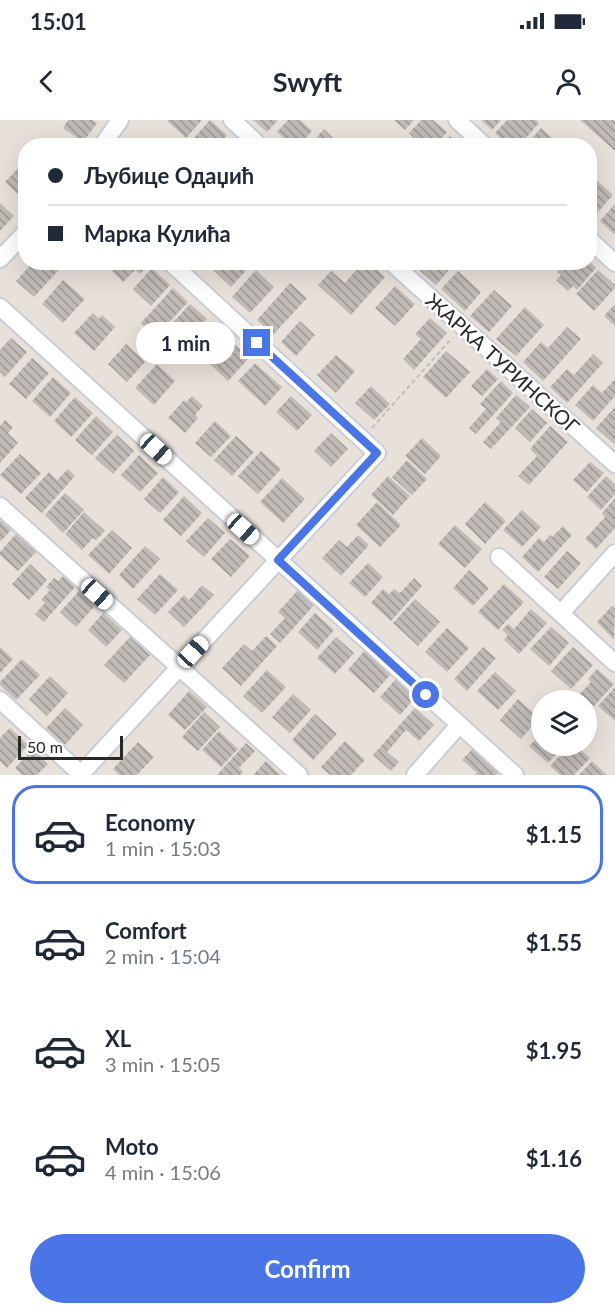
<!DOCTYPE html>
<meta charset="utf-8">
<style>
body{margin:0;font-family:Lato,sans-serif;background:#f2f2f3;color:#1f2937;height:100vh;display:flex;flex-direction:column;font-size:22px;white-space:nowrap}
*{box-sizing:border-box;margin:0}
p{font-size:20px;color:#747a83}
.icon{flex:none;width:33px;height:33px;fill:none;stroke:currentColor;stroke-width:2;stroke-linecap:round;stroke-linejoin:round}
.map{position:relative;height:655px;overflow:hidden}
.drawer{display:flex;flex-direction:column;background:#fff;flex:1}
.drawer>*{flex:none}
.hud{position:absolute;left:18px;top:18px;width:579px;height:132px;border-radius:24px;box-shadow:0 6px 24px #0002;display:grid;align-content:center;height:132px;padding:0 30px;background:#fff}
.controls{position:absolute;left:531px;top:570px;display:grid;gap:12px}
.controls a{display:grid;place-items:center;width:66px;height:66px;border-radius:50%;background:#fff;box-shadow:0 6px 24px #0002;font-size:30px}
.scale{position:absolute;left:18px;bottom:15px;width:105px;box-sizing:border-box;padding-left:6px;border:3px solid #272727;border-top:0;font-size:16px;line-height:21px;white-space:nowrap;color:#272727;-webkit-text-stroke:4px #fff;paint-order:stroke}
.end{position:absolute;width:27px;height:27px;margin:-14px;border:8px solid #4975e6;background:#fff;box-shadow:0 0 0 3px #fff}
.from{border-radius:50%}
.bubble{position:absolute;height:42px;border-radius:21px;background:#fff;box-shadow:0 6px 24px #0002;font-size:20px;font-weight:700;line-height:42px;text-align:center}
.car{position:absolute;width:18px;height:36px;margin:-18px -9px;border-radius:8px;box-shadow:0 0 4px 2px #0007;background:linear-gradient(#fff 24%,#345 0 40%,#fff 0 76%,#345 0 86%,#fff 0)}
.hud b{display:flex;align-items:center;gap:21px;height:57px;font-size:22px}
.hud b+b{border-top:2px solid #e0e1e3}
.hud i{width:15px;height:15px;background:#1f2937}
ul{padding:10px 0 0;list-style:none}
li{display:flex;align-items:center;gap:18px;height:99px;margin:0 12px 9px;padding:0 18px;border:3px solid transparent;border-radius:24px}
li div{flex:1}
li b{display:block;font-size:22px}
li em{font-style:normal;font-weight:700}
li.active{border-color:#4975e6}
li>.icon{width:54px;height:54px;stroke-width:1.5}
.cta{display:flex;gap:12px;margin-top:auto;padding:12px 30px}
.cta a{flex:1;height:69px;border-radius:36px;background:#4975e6;color:#fff;font-size:24px;font-weight:700;line-height:69px;text-align:center}
.status{display:flex;justify-content:space-between;align-items:center;height:42px;padding:0 30px;background:#fff;direction:ltr}
.status svg{height:16px;fill:currentColor}
header{display:flex;justify-content:space-between;align-items:center;height:78px;padding:0 30px;background:#fff;font-size:27px;font-weight:700}
.map>svg:first-child{display:block}
.building{fill:url(#building-back-hatch)}
.lines{fill:none;stroke-linecap:round;stroke-linejoin:round}
.minor-casing{stroke:#c8cdd8;stroke-width:20}
.path{stroke:#bebebe;stroke-width:2;stroke-dasharray:4.5 3;stroke-linecap:butt}
.minor{stroke:#fff;stroke-width:16}
.route{stroke:#4975e6;stroke-width:8}
.labels{text-anchor:middle;dominant-baseline:central;stroke-width:4.5;stroke-linejoin:round;paint-order:stroke}
.street-label{font-size:20px;fill:#272727;stroke:#fff}
</style>
<div class="status"><b>15:01</b><svg viewBox="0 0 49 12"><path d="M0 12V9h3v3zM5 12V6h3v6zM10 12V3h3v9zM15 12V0h3v12zM26 1h20v11H26zM47 4h2v5h-2z"/></svg></div>
<header><svg class="icon" aria-label="back" viewBox="0 0 24 24"><path d="M15 5l-7 7 7 7"/></svg>Swyft<svg class="icon" aria-label="person" viewBox="0 0 24 24"><circle cx="12" cy="8" r="4"/><path d="M4 21q1-7 8-7t8 7"/></svg></header>
<div class="map">
<svg width="615" height="655" viewBox="0 0 615 655">
<defs>
<pattern id="building-back-hatch" width="6" height="6" patternUnits="userSpaceOnUse" patternTransform="scale(1.5)"><rect width="6" height="6" fill="#c0bbb6"/><path d="M-1 5l2 2M0 0l6 6M5-1l2 2" fill="none" stroke="#9c9894"/></pattern>
</defs>
<rect width="100%" height="100%" fill="#e8e1da"/>
<g class="building">
<path d="M68 0H92L97 3 83 22 63 8Z"/>
<path d="M168 0H202L186 18 167 1Z"/>
<path d="M210 0 227 15 217 26H201L193 19Z"/>
<path d="M253 0H278L267 12Z"/>
<path d="M288 0H300L312 11 299 26H293L277 12Z"/>
<path d="M394 0H414L405 10Z"/>
<path d="M421 0H433L447 12 435 26H422L409 13Z"/>
<path d="M481 0H501L492 10Z"/>
<path d="M507 0H536L539 3 519 26H509L495 13Z"/>
<path d="M580 0H613L615 2V31Z"/>
<path d="M541 8 552 18 548 22 552 26H531L534 22 531 19Z"/>
<path d="M324 9 341 26H309Z"/>
<path d="M450 16 461 26H441Z"/>
<path d="M26 40V82L5 62Z"/>
<path d="M592 56 613 75 590 101V59Z"/>
<path d="M0 83 14 96 0 111Z"/>
<path d="M615 84V115L600 101Z"/>
<path d="M33 142H66L34 177 16 161Z"/>
<path d="M114 142H145L148 145 140 154 135 150 123 162 109 148Z"/>
<path d="M215 142H243L248 148 231 167 210 147Z"/>
<path d="M363 142H369L385 157 351 195 318 165 331 151 345 163Z"/>
<path d="M421 142H456L436 165 417 148Z"/>
<path d="M566 142H590L596 148 577 170 573 166 568 171 556 160 561 155 557 152Z"/>
<path d="M152 148 170 165 151 186 133 169Z"/>
<path d="M256 150 274 167 250 193 232 177Z"/>
<path d="M598 150 615 165V168L594 191 576 174Z"/>
<path d="M458 151 481 172 465 191 441 169Z"/>
<path d="M63 160 85 179 63 203 42 184Z"/>
<path d="M290 163 307 178 273 215 257 200Z"/>
<path d="M395 166 415 184 395 206 375 188Z"/>
<path d="M173 168 188 182 155 217 141 203Z"/>
<path d="M494 170 512 186 489 212 470 196Z"/>
<path d="M190 184 207 199 186 222 169 207Z"/>
<path d="M615 184V206L604 196Z"/>
<path d="M525 187 544 205 516 236 496 219Z"/>
<path d="M93 193 99 199 102 195 115 207 94 231 74 213Z"/>
<path d="M430 198 447 213 414 250 403 239 421 219 415 214Z"/>
<path d="M209 201 227 218 211 236 192 219Z"/>
<path d="M300 201 315 215 296 236 281 222Z"/>
<path d="M567 207 581 219 543 261 523 242 541 222 548 228Z"/>
<path d="M11 218 27 232 5 257 0 252V230Z"/>
<path d="M231 221 249 238 228 261 210 244Z"/>
<path d="M126 224 145 242 127 262 108 244Z"/>
<path d="M446 231 470 252 446 278 423 257Z"/>
<path d="M593 234 603 243 567 283 550 267 567 249 574 255Z"/>
<path d="M336 235 355 251 336 273 317 255Z"/>
<path d="M32 238 49 253 26 279 9 264Z"/>
<path d="M255 243 282 267 265 286 238 261Z"/>
<path d="M157 244 175 261 154 285 135 268Z"/>
<path d="M487 249 498 259 482 276 471 266Z"/>
<path d="M53 257 71 273 50 297 32 281Z"/>
<path d="M615 259V276L593 301 575 285 593 265 602 273Z"/>
<path d="M501 261 513 273 476 314 469 308 486 289 480 284Z"/>
<path d="M371 266 390 284 374 300 355 283Z"/>
<path d="M516 275 530 287 491 329 483 322 501 302 496 298Z"/>
<path d="M192 276 203 286 195 295 198 298 185 313 168 298 184 280 186 282Z"/>
<path d="M291 276 312 295 297 311 276 292Z"/>
<path d="M75 277 93 293 71 317 54 301Z"/>
<path d="M615 287V323L614 324 596 308Z"/>
<path d="M532 289 547 303 530 322 515 308Z"/>
<path d="M96 296 113 312 92 335 75 320Z"/>
<path d="M5 300 13 307 8 313 18 323 0 343V306Z"/>
<path d="M215 301 231 316 211 337 195 323Z"/>
<path d="M550 306 568 322 529 365 518 356 537 336 530 329Z"/>
<path d="M331 313 348 329 331 347 314 331Z"/>
<path d="M117 315 134 331 113 354 95 338Z"/>
<path d="M236 316 254 332 232 356 214 340Z"/>
<path d="M422 318 441 336 425 354 405 336Z"/>
<path d="M261 331 281 349 258 374 238 356Z"/>
<path d="M20 334 41 353 21 374 0 355Z"/>
<path d="M139 335 158 353 140 372 121 355Z"/>
<path d="M407 340 427 359 412 375 392 357Z"/>
<path d="M590 342 604 353 587 372 573 360Z"/>
<path d="M68 349 75 356 42 393 25 378 49 352 57 360Z"/>
<path d="M388 356 410 376 393 395 371 375Z"/>
<path d="M606 356 615 364V374L601 390 587 377Z"/>
<path d="M163 357 179 372 160 393 144 379Z"/>
<path d="M282 358 305 379 283 403 260 382Z"/>
<path d="M65 373 84 390 63 413 45 395Z"/>
<path d="M184 376 202 393 181 416 163 400Z"/>
<path d="M615 378V408L596 429 585 419 605 397 602 393Z"/>
<path d="M377 382 401 405 380 427 356 405Z"/>
<path d="M485 382 506 401 485 424 465 404Z"/>
<path d="M522 390 541 407 522 427 503 410Z"/>
<path d="M84 392 105 411 96 420 93 418 82 430 65 414Z"/>
<path d="M208 398 225 413 204 437 186 421Z"/>
<path d="M0 400 11 410 0 422Z"/>
<path d="M455 405 482 429 465 448 438 424Z"/>
<path d="M563 406 572 415 538 452 522 437 539 418 544 422 550 415 552 417Z"/>
<path d="M112 410 132 428 109 454 88 435Z"/>
<path d="M16 414 36 432 18 451 0 435V432Z"/>
<path d="M358 415 369 425 341 456 322 438 339 420 347 427Z"/>
<path d="M230 419 250 436 231 457 211 439Z"/>
<path d="M145 426 160 439 133 469 119 455Z"/>
<path d="M567 431 581 443 558 469 544 457Z"/>
<path d="M368 443 383 457 365 477 349 463Z"/>
<path d="M30 444 47 460 29 480 12 464Z"/>
<path d="M469 450 489 468 473 486 453 468Z"/>
<path d="M160 454 178 470 155 495 137 479Z"/>
<path d="M63 456 75 467 44 502 35 494 45 483 41 480 50 470 46 467 54 458 58 461Z"/>
<path d="M414 458 422 466 391 501 371 483 383 469 389 474 394 469 400 473Z"/>
<path d="M504 464 524 482 498 510 478 492Z"/>
<path d="M202 465 214 475 184 507 168 492 184 475 189 480Z"/>
<path d="M298 470 315 484 280 523 270 514 285 498 278 492Z"/>
<path d="M79 471 95 486 76 507 60 492Z"/>
<path d="M415 479 440 502 418 526 393 503Z"/>
<path d="M612 486 615 489 614 520 597 502Z"/>
<path d="M531 489 547 503 519 534 504 520 508 515 502 510 508 504 514 509Z"/>
<path d="M103 493 122 510 106 527 88 510Z"/>
<path d="M315 493 334 510 317 530 298 512Z"/>
<path d="M551 507 569 523 549 546 530 529Z"/>
<path d="M447 508 469 528 447 552 425 532Z"/>
<path d="M266 516 277 526 241 566 222 548 244 524 252 531Z"/>
<path d="M130 517 150 535 124 563 104 545Z"/>
<path d="M336 517 354 533 335 554 317 538Z"/>
<path d="M0 527 13 539 0 553Z"/>
<path d="M483 527 496 538 467 571 454 559Z"/>
<path d="M573 527 593 545 571 569 551 551Z"/>
<path d="M365 530 391 554 374 573 348 550Z"/>
<path d="M22 539 40 555 16 580 0 565V562Z"/>
<path d="M597 549 614 564 594 586 580 574 591 562 588 559Z"/>
<path d="M267 550 286 567 262 593 243 576Z"/>
<path d="M495 552 516 571 498 590 477 571Z"/>
<path d="M50 556 68 573 47 596 29 579Z"/>
<path d="M396 559 416 577 400 595 380 577Z"/>
<path d="M615 567V601L598 586Z"/>
<path d="M189 571 207 587 185 610 168 595Z"/>
<path d="M293 574 311 590 290 613 272 597Z"/>
<path d="M518 579 539 598 521 619 500 600Z"/>
<path d="M65 588 83 605 65 625 46 608Z"/>
<path d="M415 588 434 605 419 621 406 610 387 632 399 642 391 651 373 635Z"/>
<path d="M204 592 220 607 198 631 182 617Z"/>
<path d="M315 594 337 614 313 640 292 620Z"/>
<path d="M10 608 28 625 7 648 0 641V618Z"/>
<path d="M219 611 238 629 221 647 202 630Z"/>
<path d="M542 613V626H564L548 643 529 626Z"/>
<path d="M345 621 365 640 351 655H330L321 647Z"/>
<path d="M138 622 154 637 137 655H119L113 649Z"/>
<path d="M246 623 255 631 239 648 243 652 240 655H217Z"/>
<path d="M569 626H576L590 638 574 655H560L550 646Z"/>
<path d="M473 628 499 652 496 655H475L477 653 462 640Z"/>
<path d="M33 629 48 644 37 655H22L15 648Z"/>
<path d="M266 641 281 655H253Z"/>
<path d="M592 641 607 655H579Z"/>
</g>
<g class="lines">
<defs>
<g id="minor">
<path d="M232 0 260 26"/>
<path d="M457 0 485 26"/>
<path d="M102 26 120 0"/>
<path d="M590 120 615 143"/>
<path d="M0 139 26 112"/>
<path d="M391 142 615 344"/>
<path d="M0 187 515 655"/>
<path d="M0 386 299 655"/>
<path d="M499 437 615 543"/>
<path d="M561 493 615 433"/>
<path d="M0 580 82 655"/>
<path d="M81 654 377 333 170 142"/>
<path d="M415 655 459 605"/>
</g>
</defs>
<use href="#minor" class="minor-casing"/>
<path class="path" d="M372 308 452 218"/>
<use href="#minor" class="minor"/>
</g>
<g class="lines">
<path class="route" d="M257 223 377 333 278 440 426 575"/>
</g>
<g class="labels">
<g class="street-label">
<text transform="translate(503 243) rotate(42)">ЖАРКА ТУРИНСКОГ</text>
</g>
</g>
</svg>
<div class="controls">
<a><svg class="icon" aria-label="layers" viewBox="0 0 24 24"><path d="M12 4l9 5-9 5-9-5zM3 14l9 5 9-5"/></svg></a>
</div>
<div class="scale">50 m</div>
<i class="end from" style="left:426px;top:575px"></i>
<i class="end" style="left:257px;top:223px"></i>
<div class="bubble" style="left:136px;top:202px;width:99px">1 min</div>
<i class="car" style="left:156px;top:329px;rotate:132deg"></i>
<i class="car" style="left:243px;top:409px;rotate:132deg"></i>
<i class="car" style="left:97px;top:474px;rotate:132deg"></i>
<i class="car" style="left:193px;top:532px;rotate:43deg"></i>
<div class="hud">
<b><i class="from"></i>Љубице Одаџић</b>
<b><i></i>Марка Кулића</b>
</div>
</div>
<section class="drawer">
<ul>
<li class="active"><svg class="icon" aria-label="car" viewBox="0 0 24 24"><path d="M5 17H2v-5l4-1 3-4h7l3 4 3 1v5h-3M9 17h6M6 11h13"/><circle cx="7" cy="17" r="2"/><circle cx="17" cy="17" r="2"/></svg><div><b>Economy</b><p>1 min · 15:03</p></div><em>$1.15</em></li>
<li><svg class="icon" aria-label="car" viewBox="0 0 24 24"><path d="M5 17H2v-5l4-1 3-4h7l3 4 3 1v5h-3M9 17h6M6 11h13"/><circle cx="7" cy="17" r="2"/><circle cx="17" cy="17" r="2"/></svg><div><b>Comfort</b><p>2 min · 15:04</p></div><em>$1.55</em></li>
<li><svg class="icon" aria-label="car" viewBox="0 0 24 24"><path d="M5 17H2v-5l4-1 3-4h7l3 4 3 1v5h-3M9 17h6M6 11h13"/><circle cx="7" cy="17" r="2"/><circle cx="17" cy="17" r="2"/></svg><div><b>XL</b><p>3 min · 15:05</p></div><em>$1.95</em></li>
<li><svg class="icon" aria-label="car" viewBox="0 0 24 24"><path d="M5 17H2v-5l4-1 3-4h7l3 4 3 1v5h-3M9 17h6M6 11h13"/><circle cx="7" cy="17" r="2"/><circle cx="17" cy="17" r="2"/></svg><div><b>Moto</b><p>4 min · 15:06</p></div><em>$1.16</em></li>
</ul>
<div class="cta"><a>Confirm</a></div>
</section>
